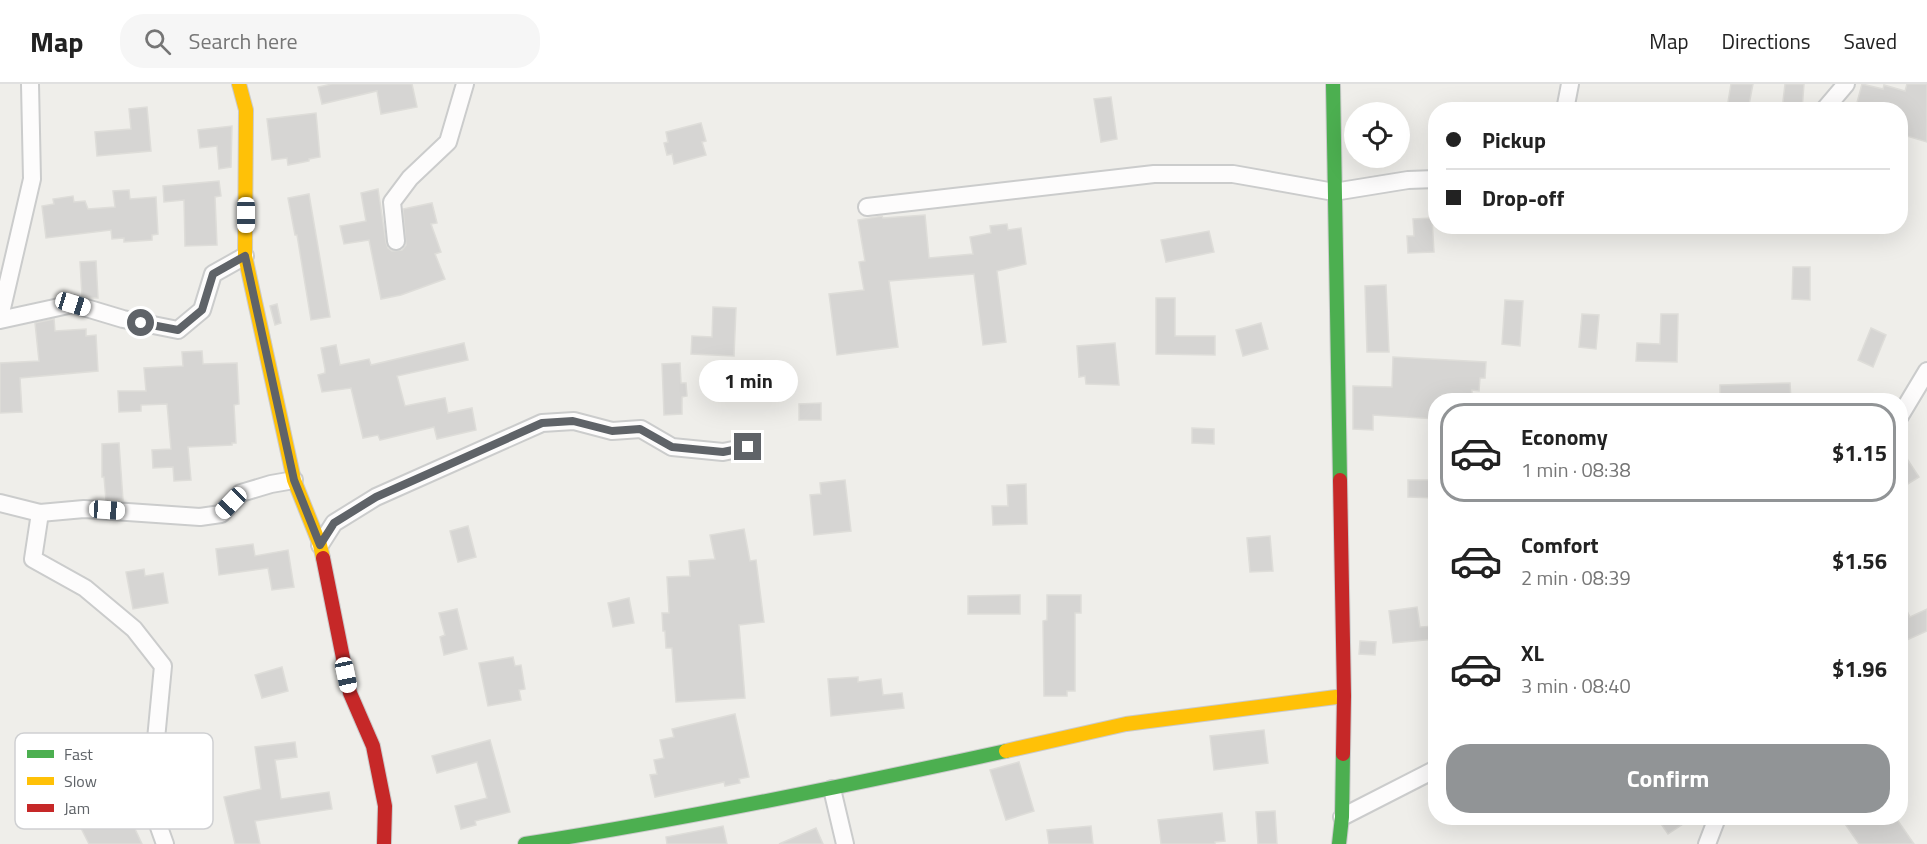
<!DOCTYPE html>
<meta charset="utf-8">
<style>
body{margin:0;font-family:"Titillium Web",sans-serif;background:#f6f6f6;color:#222;height:100vh;display:flex;flex-direction:column;font-size:22px;white-space:nowrap}
*{box-sizing:border-box;margin:0}
p{font-size:20px;color:#767676}
.icon{flex:none;width:33px;height:33px;fill:none;stroke:currentColor;stroke-width:2;stroke-linecap:round;stroke-linejoin:round}
.map{position:relative;flex:1;overflow:hidden}
.panel{position:absolute;left:1428px;top:309px;width:480px;height:432px;display:flex;flex-direction:column;background:#fff;border-radius:24px;box-shadow:0 6px 24px #0002}
.panel>*{flex:none}
.top-card{position:absolute;left:1428px;top:18px;width:480px;height:132px;border-radius:24px;box-shadow:0 6px 24px #0002;display:grid;align-content:center;height:132px;padding:0 18px;background:#fff}
.fabs{position:absolute;left:1344px;top:18px;display:grid;gap:12px}
.fabs a{display:grid;place-items:center;width:66px;height:66px;border-radius:50%;background:#fff;box-shadow:0 6px 24px #0002;font-size:30px}
.end{position:absolute;width:27px;height:27px;margin:-14px;border:8px solid #5f6368;background:#fff;box-shadow:0 0 0 3px #fff}
.from{border-radius:50%}
.bubble{position:absolute;height:42px;border-radius:21px;background:#fff;box-shadow:0 6px 24px #0002;font-size:20px;font-weight:700;line-height:42px;text-align:center}
.car{position:absolute;width:18px;height:36px;margin:-18px -9px;border-radius:8px;box-shadow:0 0 4px 2px #0007;background:linear-gradient(#fff 24%,#345 0 40%,#fff 0 76%,#345 0 86%,#fff 0)}
.top-card b{display:flex;align-items:center;gap:21px;height:57px;font-size:22px}
.top-card b+b{border-top:2px solid #e0e0e0}
.top-card i{width:15px;height:15px;background:#222}
ul{padding:10px 0 0;list-style:none}
li{display:flex;align-items:center;gap:18px;height:99px;margin:0 12px 9px;padding:0 6px;border:3px solid transparent;border-radius:24px}
li div{flex:1}
li b{display:block;font-size:22px}
li em{font-style:normal;font-weight:700}
li.on{border-color:#919496}
li>.icon{width:54px;height:54px;stroke-width:1.5}
.cta{display:flex;gap:12px;margin-top:auto;padding:12px 18px}
.cta a{flex:1;height:69px;border-radius:24px;background:#919496;color:#fff;font-size:24px;font-weight:700;line-height:69px;text-align:center}
header{display:flex;align-items:center;gap:36px;box-sizing:border-box;height:84px;padding:0 30px;background:#fff;border-bottom:2px solid #e0e0e0}
header strong{font-size:28px}
nav{display:flex;gap:33px;margin-inline-start:auto;font-size:21px}
.search{width:420px;height:54px;background:#f6f6f6;display:flex;align-items:center;gap:15px;box-sizing:border-box;padding:0 21px;border-radius:24px;color:#767676;font-size:22px}
.map>svg:first-child{display:block}
.building{fill:#d6d5d3;stroke:#deddd9;stroke-width:1.5}
.lines{fill:none;stroke-linecap:round;stroke-linejoin:round}
.street-casing{stroke:#cbcccc;stroke-width:20}
.fast-casing{stroke:#cacacb;stroke-width:16}
.slow-casing{stroke:#cacacb;stroke-width:16}
.jam-casing{stroke:#cacacb;stroke-width:16}
.street{stroke:#fdfcfc;stroke-width:16}
.fast{stroke:#4caf50;stroke-width:14}
.slow{stroke:#ffc107;stroke-width:14}
.jam{stroke:#c62828;stroke-width:14}
.route{stroke:#5f6368;stroke-width:8}
.key{fill:#fff;stroke:#cfd0d2;stroke-width:1.5}
.key-label{font-size:16px;fill:#5f6368}
</style>
<header>
<strong>Map</strong>
<div class="search"><svg class="icon" aria-label="search" viewBox="0 0 24 24"><circle cx="10" cy="10" r="6"/><path d="M15 15l6 6"/></svg>Search here</div>
<nav><a>Map</a><a>Directions</a><a>Saved</a></nav>
</header>
<div class="map">
<svg width="1927" height="760" viewBox="0 0 1927 760">
<rect width="100%" height="100%" fill="#efeeea"/>
<g class="building">
<path d="M332 0H412L417 23 381 30 377 7 322 20 318 3Z"/>
<path d="M1731 0H1753L1748 26 1727 24Z"/>
<path d="M1785 0H1804L1802 26H1782Z"/>
<path d="M1862 0 1883 5 1884 1 1905 7 1907 0H1927V58L1900 50V26H1855Z"/>
<path d="M1111 13 1117 55 1101 58 1094 15Z"/>
<path d="M147 23 151 67 97 72 95 48 131 45 129 25Z"/>
<path d="M316 29 320 73 309 75V77L304 78 288 81 287 74 272 76 267 35Z"/>
<path d="M701 39 706 57 702 58 706 71 674 80 672 70 667 71 664 59 668 58 666 48Z"/>
<path d="M232 42 231 83 219 85 217 62 200 64 198 46Z"/>
<path d="M219 97 221 112 215 113 217 161 185 162 184 116 164 118 163 102Z"/>
<path d="M378 105 386 158 388 164 392 167 402 166 406 161 403 125 432 119 437 139 431 140 441 168 435 170 445 195 401 211 381 215 369 156 344 160 340 142 366 137 361 109Z"/>
<path d="M129 106 130 115 156 113 158 150 152 151V156L124 158V154L112 155 111 146 46 154 42 122 54 120 53 115 73 112 74 118 85 117 88 125 115 123 113 107Z"/>
<path d="M309 110 330 233 311 236 297 151H295L288 114Z"/>
<path d="M925 131 929 174 973 170 970 153 991 149 990 142 1007 140 1008 146 1021 144 1026 180 997 187 1006 258 983 261 974 190 889 197 898 263 837 271 829 210 864 206 859 178 865 177 858 136 882 132 883 134Z"/>
<path d="M1432 134 1434 168 1408 169 1407 152H1414L1413 135Z"/>
<path d="M1209 147 1214 168 1166 178 1161 156Z"/>
<path d="M96 177 98 214H90L82 212 80 178Z"/>
<path d="M1793 183H1810V216L1792 215Z"/>
<path d="M1386 201 1389 268H1367L1365 202Z"/>
<path d="M1156 214H1175V252H1215V271L1156 270Z"/>
<path d="M1505 216 1523 217 1520 262 1502 260Z"/>
<path d="M277 220 281 239 275 241 270 222Z"/>
<path d="M713 223 736 224 734 272 691 270 692 252 712 253Z"/>
<path d="M1582 230 1599 231 1596 265 1579 263Z"/>
<path d="M1661 230H1678L1677 278 1636 277 1637 259 1660 260Z"/>
<path d="M54 235 55 247 86 245V252L96 251 98 287 20 294 22 328 0 329V279L39 277 35 239Z"/>
<path d="M1261 239 1268 265 1243 272 1236 246Z"/>
<path d="M1871 244 1886 251 1873 283 1858 276Z"/>
<path d="M464 259 468 276 397 292 405 322 445 314 448 329 472 324 476 346 437 355 434 343 380 356 378 351 363 354 351 304 322 308 318 291 325 289V285L321 264 336 261 340 281 369 275 371 281Z"/>
<path d="M1115 259 1119 301 1086 300 1085 292 1079 293 1077 262Z"/>
<path d="M202 267 203 280 237 279 239 320 234 321 236 359H232V361L188 363 191 396 174 397 173 383 153 384 152 366 171 365 167 320 141 321V327L119 328 118 307H146L144 284 183 282 182 268Z"/>
<path d="M1393 273 1486 278 1485 294H1480L1479 307 1472 306V313L1442 311V316H1436V335L1373 331V346L1353 345V302L1392 303Z"/>
<path d="M680 279 681 299H686L687 312 682 313V330L664 331 662 280Z"/>
<path d="M1790 299 1791 316H1720V301Z"/>
<path d="M821 319V336H799V320Z"/>
<path d="M1192 344 1214 345V360L1192 359Z"/>
<path d="M119 359 123 416H106L104 393H102V360Z"/>
<path d="M1900 364 1919 393 1900 405Z"/>
<path d="M845 396 851 447 814 451 810 411 821 410 820 399Z"/>
<path d="M1408 396H1435V414L1408 413Z"/>
<path d="M1026 400 1027 440 993 441 992 422H1008L1007 401Z"/>
<path d="M468 442 476 473 458 478 450 447Z"/>
<path d="M744 445 750 477 756 476 764 538 739 541 745 614 676 618 672 564H666L665 547H663L662 529H669L667 493 690 492 689 477 715 475 710 451Z"/>
<path d="M1270 452 1273 487 1250 488 1247 454Z"/>
<path d="M253 460 255 472 288 466 294 503 272 506 268 484 219 491 216 465Z"/>
<path d="M144 485 145 492 163 489 168 519 133 525 126 488Z"/>
<path d="M1020 511V530H968V512Z"/>
<path d="M1047 511H1081V529H1075V607H1067V612H1044L1043 537 1047 536Z"/>
<path d="M1900 513 1910 533 1927 525V547L1900 559Z"/>
<path d="M629 514 634 539 613 543 608 519Z"/>
<path d="M1417 523 1420 543 1436 542V555L1393 559 1389 527Z"/>
<path d="M457 525 467 565 444 571 440 553 445 551 439 529Z"/>
<path d="M1360 557 1376 558 1375 571 1359 570Z"/>
<path d="M513 573 515 582 521 581 525 605 519 606 521 616 488 622 479 579Z"/>
<path d="M282 583 288 607 262 614 255 591Z"/>
<path d="M858 593V598L881 595 883 611 902 609 904 624 831 632 828 595Z"/>
<path d="M735 630 749 693 739 695 740 699 725 702 724 698 655 713 650 691 657 690 654 676 664 674 660 656 674 653 672 645Z"/>
<path d="M1264 646 1268 679 1214 686 1210 652Z"/>
<path d="M490 656 510 728 475 737 476 741 461 745 455 722 487 714 477 678 437 689 432 672Z"/>
<path d="M295 658 297 673 275 676 281 715 329 708 332 725 255 737 260 760H235L224 713 261 705 255 663Z"/>
<path d="M1019 678 1034 727 1006 736 990 686Z"/>
<path d="M126 702 132 715 123 719 142 760H89L81 744 112 730 104 713Z"/>
<path d="M1275 727 1277 760H1258L1256 728Z"/>
<path d="M1222 729 1225 757 1215 758V760H1161L1158 736Z"/>
<path d="M1657 734H1692L1668 750Z"/>
<path d="M1841 734H1896L1914 760H1859Z"/>
<path d="M723 742 727 760H667L666 753Z"/>
<path d="M1091 742 1093 760H1049L1047 746Z"/>
<path d="M816 744 823 760H779Z"/>
</g>
<g class="lines">
<defs>
<g id="street">
<path d="M1565 26 1570 0"/>
<path d="M1824 26 1846 0"/>
<path d="M867 123 1154 90H1233L1334 108 1408 96 1436 95"/>
<path d="M396 157 392 118 410 94 448 58 465 0"/>
<path d="M0 233 32 95 30 0"/>
<path d="M0 236 73 220 123 235 178 246 202 226 213 190 245 172"/>
<path d="M1900 332 1927 287"/>
<path d="M0 419 40 429 84 425 200 433 221 430 241 409 271 400 294 396"/>
<path d="M40 429 33 475 85 504 134 545 163 582 150 718 165 760"/>
<path d="M320 461 334 439 376 413 542 339 574 337 612 347 641 345 672 363 723 368 748 363"/>
<path d="M832 705 845 760"/>
<path d="M1342 733 1436 685"/>
<path d="M1707 760 1717 734"/>
</g>
<g id="fast">
<path d="M1333 0 1340 396"/>
<path d="M525 760C686 735 846 702 1006 667"/>
<path d="M1339 760 1342 733 1343 670"/>
</g>
<g id="slow">
<path d="M239 0 246 26 245 172 294 396 320 461 323 474"/>
<path d="M1006 667 1126 640 1344 612"/>
</g>
<g id="jam">
<path d="M1340 396 1344 612 1343 670"/>
<path d="M323 474 350 609 373 662 385 722 384 760"/>
</g>
</defs>
<use href="#street" class="street-casing"/>
<use href="#fast" class="fast-casing"/>
<use href="#slow" class="slow-casing"/>
<use href="#jam" class="jam-casing"/>
<use href="#street" class="street"/>
<use href="#fast" class="fast"/>
<use href="#slow" class="slow"/>
<use href="#jam" class="jam"/>
</g>
<g class="lines">
<path class="route" d="M141 239 178 246 202 226 213 190 245 172 294 396 320 461 334 439 376 413 542 339 573 337 612 347 640 345 672 363 723 368 748 363"/>
</g>
<rect x="15" y="649" width="198" height="96" rx="9" class="key"/>
<rect x="27" y="666" width="27" height="8" fill="#4caf50"/>
<rect x="27" y="693" width="27" height="8" fill="#ffc107"/>
<rect x="27" y="720" width="27" height="8" fill="#c62828"/>
<g class="key-label">
<text x="64" y="676">Fast</text>
<text x="64" y="703">Slow</text>
<text x="64" y="730">Jam</text>
</g>
</svg>
<div class="fabs">
<a><svg class="icon" aria-label="locate" viewBox="0 0 24 24"><circle cx="12" cy="12" r="6"/><path d="M12 2v4M12 18v4M2 12h4M18 12h4"/></svg></a>
</div>
<i class="end from" style="left:141px;top:239px"></i>
<i class="end" style="left:748px;top:363px"></i>
<div class="bubble" style="left:699px;top:276px;width:99px">1 min</div>
<i class="car" style="left:246px;top:131px;rotate:180deg"></i>
<i class="car" style="left:73px;top:220px;rotate:107deg"></i>
<i class="car" style="left:231px;top:419px;rotate:224deg"></i>
<i class="car" style="left:107px;top:426px;rotate:94deg"></i>
<i class="car" style="left:346px;top:591px;rotate:168deg"></i>
<div class="top-card">
<b><i class="from"></i>Pickup</b>
<b><i></i>Drop-off</b>
</div>
<section class="panel">
<ul>
<li class="on"><svg class="icon" aria-label="car" viewBox="0 0 24 24"><path d="M5 17H2v-5l4-1 3-4h7l3 4 3 1v5h-3M9 17h6M6 11h13"/><circle cx="7" cy="17" r="2"/><circle cx="17" cy="17" r="2"/></svg><div><b>Economy</b><p>1 min · 08:38</p></div><em>$1.15</em></li>
<li><svg class="icon" aria-label="car" viewBox="0 0 24 24"><path d="M5 17H2v-5l4-1 3-4h7l3 4 3 1v5h-3M9 17h6M6 11h13"/><circle cx="7" cy="17" r="2"/><circle cx="17" cy="17" r="2"/></svg><div><b>Comfort</b><p>2 min · 08:39</p></div><em>$1.56</em></li>
<li><svg class="icon" aria-label="car" viewBox="0 0 24 24"><path d="M5 17H2v-5l4-1 3-4h7l3 4 3 1v5h-3M9 17h6M6 11h13"/><circle cx="7" cy="17" r="2"/><circle cx="17" cy="17" r="2"/></svg><div><b>XL</b><p>3 min · 08:40</p></div><em>$1.96</em></li>
</ul>
<div class="cta"><a>Confirm</a></div>
</section>
</div>
